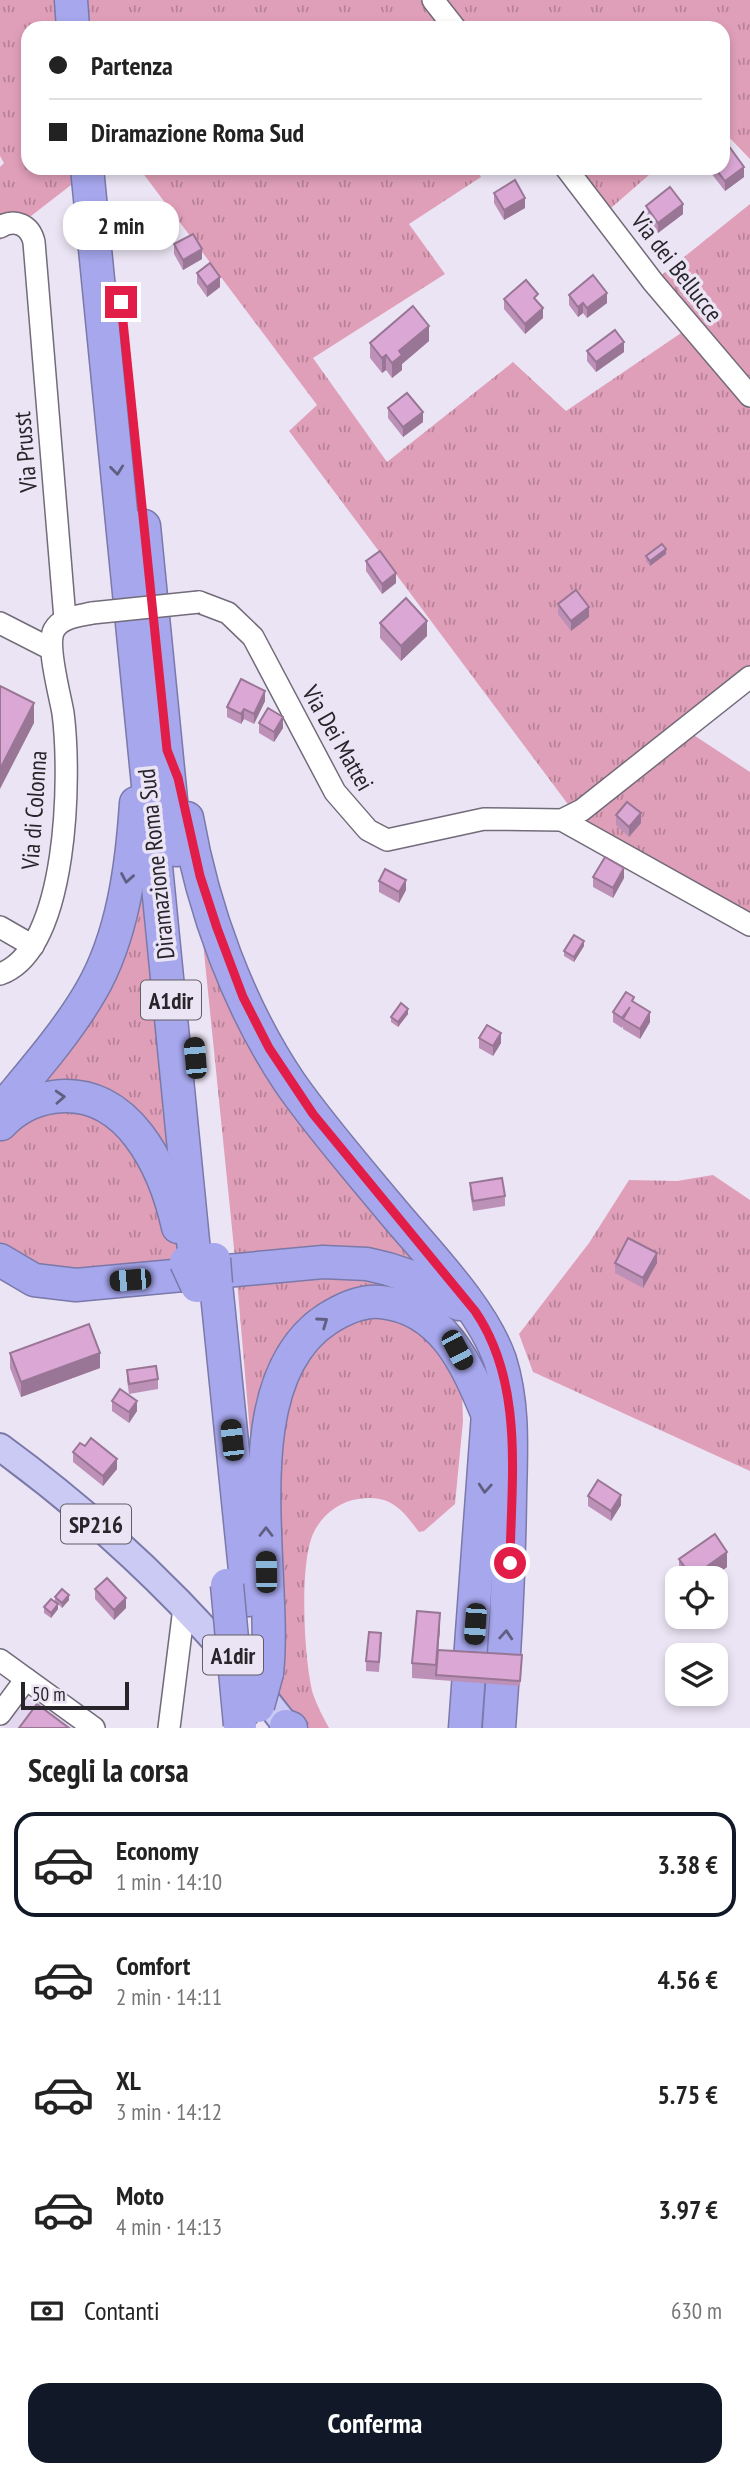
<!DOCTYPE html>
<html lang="it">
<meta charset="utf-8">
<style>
body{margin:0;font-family:"PT Sans Narrow",sans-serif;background:#f2f2f2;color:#222;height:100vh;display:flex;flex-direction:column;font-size:26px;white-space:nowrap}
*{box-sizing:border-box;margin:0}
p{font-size:23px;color:#767676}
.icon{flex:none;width:38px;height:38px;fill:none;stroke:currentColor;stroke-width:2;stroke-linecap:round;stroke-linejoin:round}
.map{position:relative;height:1728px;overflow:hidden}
.panel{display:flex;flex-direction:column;background:#fff;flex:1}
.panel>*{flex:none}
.guide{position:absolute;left:21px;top:21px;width:709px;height:154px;border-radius:21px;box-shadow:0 4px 10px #0003;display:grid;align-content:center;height:154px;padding:0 28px;background:#fff}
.tools{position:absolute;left:665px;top:1566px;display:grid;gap:14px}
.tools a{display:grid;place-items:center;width:63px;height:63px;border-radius:14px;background:#fff;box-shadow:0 4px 10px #0003;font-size:35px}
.scale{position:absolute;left:21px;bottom:18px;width:108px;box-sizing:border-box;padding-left:7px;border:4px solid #27242a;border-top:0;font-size:19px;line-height:24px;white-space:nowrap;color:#27242a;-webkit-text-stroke:5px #ebe4f4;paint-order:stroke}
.end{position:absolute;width:32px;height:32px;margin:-16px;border:9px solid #e11d48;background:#fff;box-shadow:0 0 0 4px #fff}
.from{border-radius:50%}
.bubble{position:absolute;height:49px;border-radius:21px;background:#fff;box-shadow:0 4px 10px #0003;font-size:23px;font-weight:800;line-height:49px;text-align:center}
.car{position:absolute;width:21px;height:42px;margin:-21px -10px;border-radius:9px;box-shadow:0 0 5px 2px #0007;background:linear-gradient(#222 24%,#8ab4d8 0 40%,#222 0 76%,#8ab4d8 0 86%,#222 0)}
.guide b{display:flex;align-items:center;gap:24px;height:66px;font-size:26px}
.guide b+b{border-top:2px solid #e0e0e0}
.guide i{width:18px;height:18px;background:#222}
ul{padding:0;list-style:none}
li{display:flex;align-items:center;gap:21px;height:105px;margin:0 14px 10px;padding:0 14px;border:4px solid transparent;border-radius:21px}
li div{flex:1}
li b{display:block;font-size:26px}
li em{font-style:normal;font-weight:800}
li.active{border-color:#111827}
li>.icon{width:63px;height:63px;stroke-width:1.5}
h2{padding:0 28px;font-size:32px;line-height:84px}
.pay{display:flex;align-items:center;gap:18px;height:77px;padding:0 28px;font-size:26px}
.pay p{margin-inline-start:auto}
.action{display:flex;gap:14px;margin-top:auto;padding:14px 28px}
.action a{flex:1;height:80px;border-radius:21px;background:#111827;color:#fff;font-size:28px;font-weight:800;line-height:80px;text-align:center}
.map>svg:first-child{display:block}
.built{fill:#e2d7ee}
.grass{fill:url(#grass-tufts)}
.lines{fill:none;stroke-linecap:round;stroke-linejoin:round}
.minor-casing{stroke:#726b79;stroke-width:24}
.major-casing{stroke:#7a79a9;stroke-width:30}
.highway-casing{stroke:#7a79a9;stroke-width:35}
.minor{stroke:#fff;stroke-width:21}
.major{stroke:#cacaf4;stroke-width:26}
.highway{stroke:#a6a7ed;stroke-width:32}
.minor-bridge-casing{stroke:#726b79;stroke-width:24;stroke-linecap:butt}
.highway-bridge-casing{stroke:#7a79a9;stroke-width:35;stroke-linecap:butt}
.minor-bridge{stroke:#fff;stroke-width:21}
.highway-bridge{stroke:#a6a7ed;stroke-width:32}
.wall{fill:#bc90b7}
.shaded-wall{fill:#997695}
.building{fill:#dba8d5;stroke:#997695;stroke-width:2}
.oneway{stroke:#605f82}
.route{stroke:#e11d48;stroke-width:9}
.labels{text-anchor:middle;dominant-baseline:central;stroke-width:7;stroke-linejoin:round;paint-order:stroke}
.shield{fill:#ebe4f4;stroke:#625e67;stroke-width:2}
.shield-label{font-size:23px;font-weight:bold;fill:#27242a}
.street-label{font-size:24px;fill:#27242a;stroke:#ebe4f4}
</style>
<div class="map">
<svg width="750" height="1728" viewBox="0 0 750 1728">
<defs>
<pattern id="grass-tufts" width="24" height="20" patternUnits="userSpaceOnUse" patternTransform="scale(1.75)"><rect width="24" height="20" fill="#e09fb9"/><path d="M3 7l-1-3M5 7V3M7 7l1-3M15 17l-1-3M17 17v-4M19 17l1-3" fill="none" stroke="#b68197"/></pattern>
</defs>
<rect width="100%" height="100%" fill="#ebe4f4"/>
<path class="built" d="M38 1699 76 1728H4L25 1700Z"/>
<g class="grass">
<path d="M0 0H750V159L723 131V28H28V168H93L0 240V167L4 163 0 156Z"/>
<path d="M139 168H475L481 177 409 224 445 274 313 358 387 462 513 362 566 411 690 327 653 282 750 204V677L686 730 750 772V927L576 815 289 431 317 405Z"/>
<path d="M566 168H657L603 215Z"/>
<path d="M143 879 173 1173 158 1145 38 1091Z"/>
<path d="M199 903 229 977 438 1275 235 1258Z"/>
<path d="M55 1105 117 1121 175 1229 178 1265 52 1274 7 1251 0 1243V1135Z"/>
<path d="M713 1175 750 1200V1471L533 1372 519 1334 589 1243 629 1180 677 1181Z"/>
<path d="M337 1278 364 1280 402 1292 316 1311 257 1515 237 1280Z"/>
<path d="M368 1314 407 1322 439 1345 462 1392 463 1421 455 1504 424 1531 419 1532C402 1509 390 1494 358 1499 338 1502 321 1516 313 1534 299 1565 304 1661 313 1694 317 1706 323 1717 329 1728H303L278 1699 273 1634 276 1449 290 1383 323 1334Z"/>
</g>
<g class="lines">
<defs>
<g id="minor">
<path d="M433 0 455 28"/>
<path d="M566 168 653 282 750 396"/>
<path d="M0 227C15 218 30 225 34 242L65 619"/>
<path d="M199 602 228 613 253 637 335 792 368 830 387 840 484 819 562 820 582 810 750 677"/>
<path d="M0 623 51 649"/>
<path d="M562 820 750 925"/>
<path d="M0 927 33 946"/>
<path d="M0 974C69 950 71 774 63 713 60 695 46 645 54 630 61 617 79 616 92 613"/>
<path d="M0 1660 94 1728"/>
<path d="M0 1714 26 1679"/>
<path d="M169 1728 184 1608"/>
</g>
<path id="major" d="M0 1447C108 1526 206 1621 288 1728"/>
<g id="highway">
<path d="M71 0 73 28"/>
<path d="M87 168 195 1261"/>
<path d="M144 526 176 850"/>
<path d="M187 818C203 909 238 1006 290 1083 320 1126 355 1166 389 1207 425 1251 481 1306 500 1360 514 1404 511 1450 510 1496 509 1574 505 1651 499 1728"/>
<path d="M0 1111C32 1072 66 1034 91 991 123 936 132 865 136 803"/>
<path d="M1 1124C16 1108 32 1100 53 1097 128 1086 165 1168 178 1227"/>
<path d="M0 1260 34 1280 76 1285 323 1262 367 1264 388 1269 409 1276 459 1304"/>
<path d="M216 1284 248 1600"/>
<path d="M267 1673C278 1573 229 1383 327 1319 343 1309 361 1300 381 1302 445 1308 468 1368 490 1420"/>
<path d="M286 1726 291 1728"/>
<path d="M465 1728 489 1400"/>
</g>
</defs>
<use href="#minor" class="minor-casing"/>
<use href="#major" class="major-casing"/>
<use href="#highway" class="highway-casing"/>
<use href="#minor" class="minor"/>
<use href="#major" class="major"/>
<use href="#highway" class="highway"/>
<defs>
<path id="minor-bridge" d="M92 613 199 602"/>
<g id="highway-bridge">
<path d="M214 1259 216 1284"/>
<path d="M186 1262 197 1286"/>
<path d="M227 1585 240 1725"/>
<path d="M258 1706 267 1673"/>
</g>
</defs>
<use href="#minor-bridge" class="minor-bridge-casing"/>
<use href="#highway-bridge" class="highway-bridge-casing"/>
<use href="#minor-bridge" class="minor-bridge"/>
<use href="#highway-bridge" class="highway-bridge"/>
</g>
<g class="wall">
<path d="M707 168H723L744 177 725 191Z"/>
<path d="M494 193 525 208 504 220 494 203Z"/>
<path d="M646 206 683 214 658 233 646 216Z"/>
<path d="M174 244 202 259 183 270 174 254Z"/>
<path d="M197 273 220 287 207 297 197 283Z"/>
<path d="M569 295 607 303 587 318 583 313 578 317 569 305Z"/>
<path d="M504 299 538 303 543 318 525 334 504 309Z"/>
<path d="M429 341 402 364V370L392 378 386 370 382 373 370 358V343Z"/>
<path d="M587 351 624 352 596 372 587 361Z"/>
<path d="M388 408 423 422 403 437 388 418Z"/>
<path d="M666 554 650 566 646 561V556Z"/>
<path d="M366 561 396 583 382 594 366 571Z"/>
<path d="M558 604 589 617 571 631 558 614Z"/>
<path d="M380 623 427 636 401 661 380 638Z"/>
<path d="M265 701 254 724 244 719 241 724 227 717V707Z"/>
<path d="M259 723 283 728 274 742 259 733Z"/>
<path d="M616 815 641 823 629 837 616 825Z"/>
<path d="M593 877 624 878 613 898 593 887Z"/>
<path d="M379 881 406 890 399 903 379 892Z"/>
<path d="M584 946 574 962 564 956V951Z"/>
<path d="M634 1002 650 1022 640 1039 623 1029V1026L622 1028 613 1022V1012Z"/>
<path d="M408 1014 398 1027 391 1022V1017Z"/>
<path d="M479 1038 501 1043 493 1056 479 1048Z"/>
<path d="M470 1183 505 1196V1206L473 1211 470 1193Z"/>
<path d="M615 1263H657L643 1288 615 1273Z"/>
<path d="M10 1353 100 1368 21 1397 10 1368Z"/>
<path d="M127 1370 158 1379V1389L129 1394 127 1380Z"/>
<path d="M112 1401 137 1411 129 1423 112 1411Z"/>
<path d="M73 1452 117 1469 103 1486 73 1462Z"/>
<path d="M588 1496 621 1505 611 1521 588 1506Z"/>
<path d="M679 1559 727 1567 712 1578H682L679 1574Z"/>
<path d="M95 1589 126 1608 114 1620 95 1599Z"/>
<path d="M55 1597 69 1600 62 1608 58 1604V1609L51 1618 44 1613V1607L55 1602Z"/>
<path d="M440 1628 438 1650 522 1655 520 1686 412 1678V1663Z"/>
<path d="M381 1643 379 1672 366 1671V1661Z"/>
</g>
<g class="shaded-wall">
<path d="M744 167V177L725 191V181Z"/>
<path d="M525 198V208L504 220V210Z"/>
<path d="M683 204V214L658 233V223Z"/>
<path d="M202 249V259L183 270V260Z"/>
<path d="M220 277V287L207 297V287Z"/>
<path d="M607 293V303L587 318V308Z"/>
<path d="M583 303V313L578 317V307Z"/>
<path d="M543 308V318L525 334V324Z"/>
<path d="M429 326V341L402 364V370L392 378V363L399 351Z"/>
<path d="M624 342V352L596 372V362Z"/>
<path d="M386 355V370L382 373V358Z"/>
<path d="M423 412V422L403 437V427Z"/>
<path d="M666 549V554L650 566V561Z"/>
<path d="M396 573V583L382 594V584Z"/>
<path d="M589 607V617L571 631V621Z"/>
<path d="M427 621V636L401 661V646Z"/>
<path d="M265 691V701L254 724V714Z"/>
<path d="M34 703V723L0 789V769Z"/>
<path d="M244 709V719L241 724V714Z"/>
<path d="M283 717V728L274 742V732Z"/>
<path d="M641 813V823L629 837V827Z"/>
<path d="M624 868V878L613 898V888Z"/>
<path d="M406 880V890L399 903V892Z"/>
<path d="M584 941V946L574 962V957Z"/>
<path d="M408 1009V1014L398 1027V1022Z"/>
<path d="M650 1012V1022L640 1039V1029Z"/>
<path d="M501 1033V1043L493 1056V1046Z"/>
<path d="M657 1253V1263L643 1288V1278Z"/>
<path d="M100 1353V1368L21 1397V1382Z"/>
<path d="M137 1401V1411L129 1423V1412Z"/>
<path d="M117 1459V1469L103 1486V1476Z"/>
<path d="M621 1495V1505L611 1521V1511Z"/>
<path d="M727 1552V1567L712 1578H692V1577Z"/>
<path d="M69 1595V1600L62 1608V1603Z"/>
<path d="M126 1598V1608L114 1620V1610Z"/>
<path d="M58 1604V1609L51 1618V1613Z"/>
<path d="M440 1613V1628L436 1680V1665Z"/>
</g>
<g class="building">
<path d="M723 138 744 167 725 181 715 168H723Z"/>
<path d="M515 180 525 198 504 210 494 193Z"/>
<path d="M670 187 683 204 658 223 646 206Z"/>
<path d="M193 234 202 249 183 260 174 244Z"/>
<path d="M210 263 220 277 207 287 197 273Z"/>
<path d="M593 275 607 293 587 308 583 303 578 307 569 295Z"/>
<path d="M526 280 538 294 534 298 543 308 525 324 504 299Z"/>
<path d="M413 306 429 326 399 351 402 355 392 363 386 355 382 358 370 343Z"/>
<path d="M615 330 624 342 596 362 587 351Z"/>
<path d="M407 393 423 412 403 427 388 408Z"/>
<path d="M662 544 666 549 650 561 646 556Z"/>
<path d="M380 551 396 573 382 584 366 561Z"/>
<path d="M576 590 589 607 571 621 558 604Z"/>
<path d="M406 598 427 621 401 646 380 623Z"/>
<path d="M241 679 265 691 254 714 244 709 241 714 227 707Z"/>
<path d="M0 686 34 703 0 769Z"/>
<path d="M268 708 283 717 274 732 259 723Z"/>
<path d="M627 802 641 813 629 827 616 815Z"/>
<path d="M605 857 624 868 613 888 593 877Z"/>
<path d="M385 869 406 880 399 892 379 881Z"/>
<path d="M574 935 584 941 574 957 564 951Z"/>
<path d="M626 992 634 997 632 1001 650 1012 640 1029 623 1019 630 1007 622 1018 613 1012Z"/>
<path d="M401 1003 408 1009 398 1022 391 1017Z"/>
<path d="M487 1025 501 1033 493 1046 479 1038Z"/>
<path d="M502 1178 505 1196 473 1201 470 1183Z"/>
<path d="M628 1238 657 1253 643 1278 615 1263Z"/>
<path d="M89 1324 100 1353 21 1382 10 1353Z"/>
<path d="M156 1366 158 1379 129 1384 127 1370Z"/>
<path d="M120 1389 137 1401 129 1412 112 1401Z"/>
<path d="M91 1438 117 1459 103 1476 73 1452 80 1443 85 1446Z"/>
<path d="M598 1480 621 1495 611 1511 588 1496Z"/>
<path d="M715 1534 727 1552 692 1577 679 1559Z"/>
<path d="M107 1578 126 1598 114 1610 95 1589Z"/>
<path d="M62 1589 69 1595 62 1603 55 1597Z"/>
<path d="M51 1599 58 1604 51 1613 44 1607Z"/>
<path d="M417 1611 440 1613 436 1665 412 1663Z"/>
<path d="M369 1632 381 1633 379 1662 366 1661Z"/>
<path d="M438 1650 522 1655 520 1681 436 1675Z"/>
<path d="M37 1704 69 1728H19Z"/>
</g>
<defs><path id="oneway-chevron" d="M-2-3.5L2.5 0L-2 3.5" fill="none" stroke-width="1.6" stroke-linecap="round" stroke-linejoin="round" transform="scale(1.75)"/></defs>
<g class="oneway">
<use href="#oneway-chevron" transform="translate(117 470) rotate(84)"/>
<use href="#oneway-chevron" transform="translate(127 878) rotate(100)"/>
<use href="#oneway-chevron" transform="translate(60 1097) rotate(-3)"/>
<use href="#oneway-chevron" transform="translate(323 1322) rotate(-35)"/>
<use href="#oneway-chevron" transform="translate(485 1488) rotate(94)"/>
<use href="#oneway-chevron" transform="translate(266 1532) rotate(-90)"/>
<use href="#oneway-chevron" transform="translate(506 1635) rotate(-86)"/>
</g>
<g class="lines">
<path class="route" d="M121 302 167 750 178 778 200 876 217 928 243 997 269 1048 313 1114 475 1311C525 1384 511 1480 510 1563"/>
</g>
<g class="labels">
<g class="shield">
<rect x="141" y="980.5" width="60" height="39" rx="5"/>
<rect x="61" y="1504.5" width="70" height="39" rx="5"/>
<rect x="203" y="1635.5" width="60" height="39" rx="5"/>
</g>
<g class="shield-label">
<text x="171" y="1000">A1dir</text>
<text x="96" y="1524">SP216</text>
<text x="233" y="1655">A1dir</text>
</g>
<g class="street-label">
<text transform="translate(677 267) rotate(52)">Via dei Bellucce</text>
<text transform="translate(25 452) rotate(-95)">Via Prusst</text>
<text transform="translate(338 738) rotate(60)">Via Dei Mattei</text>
<text transform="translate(34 810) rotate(-86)">Via di Colonna</text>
<text transform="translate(156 864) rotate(-96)">Diramazione Roma Sud</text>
</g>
</g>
</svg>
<div class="tools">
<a><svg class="icon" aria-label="locate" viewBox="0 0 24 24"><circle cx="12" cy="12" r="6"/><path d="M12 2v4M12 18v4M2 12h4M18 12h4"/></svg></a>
<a><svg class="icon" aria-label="layers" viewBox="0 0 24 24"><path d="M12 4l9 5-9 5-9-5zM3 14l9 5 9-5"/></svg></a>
</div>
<div class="scale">50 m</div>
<i class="end from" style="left:510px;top:1563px"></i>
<i class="end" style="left:121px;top:302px"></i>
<div class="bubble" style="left:63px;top:201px;width:116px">2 min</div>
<i class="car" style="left:195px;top:1058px;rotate:355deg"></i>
<i class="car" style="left:130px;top:1280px;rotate:265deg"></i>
<i class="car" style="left:457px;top:1350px;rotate:152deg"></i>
<i class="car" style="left:232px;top:1440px;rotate:354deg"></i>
<i class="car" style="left:266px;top:1572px;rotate:359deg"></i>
<i class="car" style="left:475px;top:1624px;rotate:184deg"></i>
<div class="guide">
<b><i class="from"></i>Partenza</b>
<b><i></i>Diramazione Roma Sud</b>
</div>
</div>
<section class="panel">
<h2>Scegli la corsa</h2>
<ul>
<li class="active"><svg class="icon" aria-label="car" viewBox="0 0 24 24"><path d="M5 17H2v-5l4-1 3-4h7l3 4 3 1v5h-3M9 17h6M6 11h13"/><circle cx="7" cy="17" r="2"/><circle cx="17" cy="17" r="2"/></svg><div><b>Economy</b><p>1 min · 14:10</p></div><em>3.38 €</em></li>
<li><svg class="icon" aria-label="car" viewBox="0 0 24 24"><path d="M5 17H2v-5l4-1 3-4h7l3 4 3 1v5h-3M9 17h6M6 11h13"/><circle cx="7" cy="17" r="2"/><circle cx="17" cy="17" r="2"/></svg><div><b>Comfort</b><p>2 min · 14:11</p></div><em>4.56 €</em></li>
<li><svg class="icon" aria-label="car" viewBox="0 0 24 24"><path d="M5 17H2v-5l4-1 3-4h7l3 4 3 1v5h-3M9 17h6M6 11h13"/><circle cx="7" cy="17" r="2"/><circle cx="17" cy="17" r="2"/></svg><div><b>XL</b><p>3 min · 14:12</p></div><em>5.75 €</em></li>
<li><svg class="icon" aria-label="car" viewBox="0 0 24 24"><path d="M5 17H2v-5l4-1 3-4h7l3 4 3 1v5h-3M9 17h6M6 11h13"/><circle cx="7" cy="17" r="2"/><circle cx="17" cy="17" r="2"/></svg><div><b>Moto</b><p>4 min · 14:13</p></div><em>3.97 €</em></li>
</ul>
<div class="pay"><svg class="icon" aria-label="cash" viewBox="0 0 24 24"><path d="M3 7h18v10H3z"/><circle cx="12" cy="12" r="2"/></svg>Contanti<p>630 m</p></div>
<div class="action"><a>Conferma</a></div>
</section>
